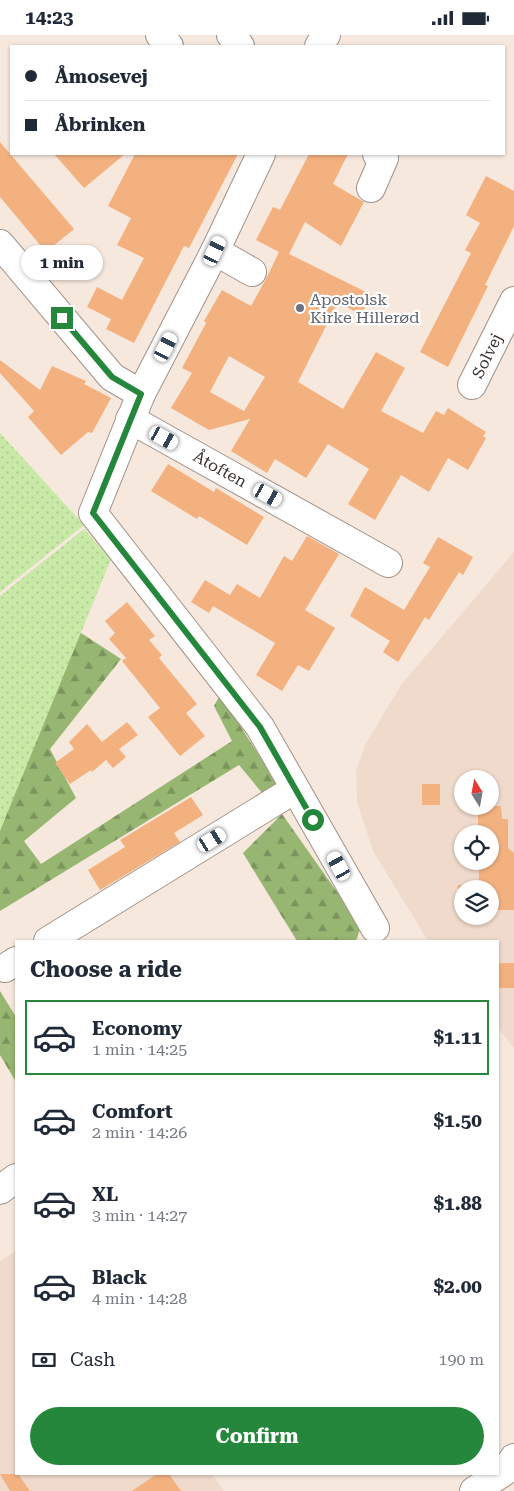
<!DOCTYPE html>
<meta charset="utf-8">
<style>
body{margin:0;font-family:"Roboto Serif",serif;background:#f6f6f7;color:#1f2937;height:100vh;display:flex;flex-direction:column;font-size:19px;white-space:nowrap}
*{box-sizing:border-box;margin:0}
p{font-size:16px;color:#747a83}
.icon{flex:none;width:28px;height:28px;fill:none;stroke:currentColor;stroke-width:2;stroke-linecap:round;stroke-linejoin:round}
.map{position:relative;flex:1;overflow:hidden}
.side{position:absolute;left:15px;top:905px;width:484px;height:535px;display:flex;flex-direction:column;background:#fff;border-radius:0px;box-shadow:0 1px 4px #0004}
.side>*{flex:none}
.top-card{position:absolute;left:10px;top:10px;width:495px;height:110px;border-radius:0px;box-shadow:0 1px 4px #0004;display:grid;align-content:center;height:110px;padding:0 15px;background:#fff}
.needle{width:32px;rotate:349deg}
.controls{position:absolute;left:454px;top:735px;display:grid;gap:10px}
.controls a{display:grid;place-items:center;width:45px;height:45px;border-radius:50%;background:#fff;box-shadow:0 1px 4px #0004;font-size:25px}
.end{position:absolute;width:22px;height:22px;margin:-11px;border:6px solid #24873b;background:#fff;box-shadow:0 0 0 2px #fff}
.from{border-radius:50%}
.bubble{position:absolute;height:35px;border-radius:18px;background:#fff;box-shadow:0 1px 4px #0004;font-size:16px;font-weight:700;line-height:35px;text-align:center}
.car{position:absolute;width:15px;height:30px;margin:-15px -8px;border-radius:6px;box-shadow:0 0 4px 1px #0007;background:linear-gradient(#fff 24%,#345 0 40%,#fff 0 76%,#345 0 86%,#fff 0)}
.top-card b{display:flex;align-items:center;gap:18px;height:48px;font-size:19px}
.top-card b+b{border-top:1px solid #e0e1e3}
.top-card i{width:12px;height:12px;background:#1f2937}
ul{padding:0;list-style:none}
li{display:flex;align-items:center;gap:15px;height:75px;margin:0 10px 8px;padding:0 5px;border:2px solid transparent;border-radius:0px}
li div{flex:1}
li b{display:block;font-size:19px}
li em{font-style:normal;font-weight:700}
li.selected{border-color:#24873b}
li>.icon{width:45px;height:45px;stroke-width:1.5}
h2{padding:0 15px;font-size:22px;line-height:60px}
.pay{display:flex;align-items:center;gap:12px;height:55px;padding:0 15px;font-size:19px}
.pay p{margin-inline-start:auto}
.cta{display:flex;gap:10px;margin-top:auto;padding:10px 15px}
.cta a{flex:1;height:58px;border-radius:30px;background:#24873b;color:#fff;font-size:20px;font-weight:700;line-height:58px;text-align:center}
.status{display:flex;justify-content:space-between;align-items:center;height:35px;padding:0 25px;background:#fff;direction:ltr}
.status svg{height:14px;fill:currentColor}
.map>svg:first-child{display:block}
.built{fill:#efdacb;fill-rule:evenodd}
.forest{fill:url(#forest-firs)}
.park{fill:url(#park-dots)}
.building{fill:#f3b17f;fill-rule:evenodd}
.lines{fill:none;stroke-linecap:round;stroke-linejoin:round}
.minor-casing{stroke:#a09289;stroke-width:30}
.minor{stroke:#fff;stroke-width:28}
.route{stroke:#24873b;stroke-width:6}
.worship-dot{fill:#6b7280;stroke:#fff;stroke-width:2}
.labels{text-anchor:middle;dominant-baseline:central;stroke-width:4.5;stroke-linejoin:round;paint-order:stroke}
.worship-label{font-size:16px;fill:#5b616d;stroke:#fff;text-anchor:start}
.street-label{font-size:16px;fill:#36302c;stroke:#fff}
</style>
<div class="status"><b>14:23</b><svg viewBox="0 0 49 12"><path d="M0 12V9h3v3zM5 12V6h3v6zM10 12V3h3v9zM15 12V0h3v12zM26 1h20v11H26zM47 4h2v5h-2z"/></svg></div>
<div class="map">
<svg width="514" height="1456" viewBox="0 0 514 1456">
<defs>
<pattern id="forest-firs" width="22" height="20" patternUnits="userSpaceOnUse" patternTransform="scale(1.25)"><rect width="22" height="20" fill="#96b671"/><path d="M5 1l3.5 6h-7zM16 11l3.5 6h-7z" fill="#7b945d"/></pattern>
<pattern id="park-dots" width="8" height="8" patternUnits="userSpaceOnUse" patternTransform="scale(1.25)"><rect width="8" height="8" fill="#c9e9a7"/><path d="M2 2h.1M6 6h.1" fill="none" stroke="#adc890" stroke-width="1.8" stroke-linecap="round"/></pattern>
</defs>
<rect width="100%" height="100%" fill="#f7e8dd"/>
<g class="built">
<path d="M514 517V1013L498 993V906H428L373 816 357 767 356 736 366 708 401 650ZM462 744H490V771H462ZM462 799H490V826H462ZM462 854H490V881H462Z"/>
<path d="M16 1216V1439H212L224 1456H0V1226Z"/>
</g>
<g class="forest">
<path d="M78 596 121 624 50 714 76 763 24 806 41 829 232 706 214 671 220 660 277 748 263 759 239 730 0 876V790Z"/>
<path d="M282 779 361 891 356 906H297L243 818Z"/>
<path d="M0 956 16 982V1047L0 1020Z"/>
</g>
<g class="park">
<path d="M0 398 84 490 0 557Z"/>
<path d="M84 494 111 524 0 796V561Z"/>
</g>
<g class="building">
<path d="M0 107 74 194 46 217 0 162Z"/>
<path d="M54 119H125L84 153Z"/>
<path d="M135 119H238L189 213 184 211 134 308 106 294 111 284 87 272 97 252 122 265 144 223 117 210 131 183 108 171Z"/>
<path d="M309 119H348L333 149 364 167 341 211 305 187 289 219 372 260 361 280 338 267 298 347 343 374 376 317 405 333 381 376 423 398 436 376 444 380 448 373 486 397 483 401 486 403 468 435 448 423 429 457 401 440 375 485 348 469 369 434 328 409 306 443 275 424 267 438 231 416 250 384 209 395 171 373 192 338 182 333 206 288 204 286 222 255 251 271 266 244 279 217 256 205 273 172 280 175ZM229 321 265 342 244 376 210 357Z"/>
<path d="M486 141 514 156V191L485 250 488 251 448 332 420 317 471 218 465 215 480 188 466 180Z"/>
<path d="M0 325 40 355 52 331 86 346 84 349 111 363 92 398 88 397 61 420 28 382 34 376 0 338Z"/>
<path d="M168 429 214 457 216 453 264 482 247 510 199 481 197 484 151 456Z"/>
<path d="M307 501 339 519 305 575 335 593 309 636 298 630 282 656 256 640 275 608 213 571 209 578 191 567 205 545 230 560 237 549 260 563 284 521 292 526Z"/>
<path d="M438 502 473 522 463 540 459 537 429 585 425 582 398 627 383 617 390 606 350 581 365 552 404 575 430 532 423 528Z"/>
<path d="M127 567 155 601 149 605 162 620 159 623 197 669 186 678 205 701 180 721 148 682 160 673 122 626 126 623 109 604 115 598 105 586Z"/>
<path d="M127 687 138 700 119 714 126 722 113 733 106 725 92 737 91 735 70 749 55 728 74 714 69 707 87 689 102 707Z"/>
<rect x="422" y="749" width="18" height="21"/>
<path d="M191 762 203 780 174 798 180 807 100 855 88 835 125 812 120 805Z"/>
<path d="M478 771H501L502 784H508V813L514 818V875H490V854H462V876H458V850L479 849V826H490V799H478Z"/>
<rect x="498" y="928" width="16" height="25"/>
<path d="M0 1439H18L30 1456H10Z"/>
<path d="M157 1439H169L181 1456H132Z"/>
</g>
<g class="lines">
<defs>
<g id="minor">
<path d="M160 0 169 11"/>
<path d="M231 0 240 11"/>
<path d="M319 11 326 0"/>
<path d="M261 119 215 216 141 359 93 478 260 692 375 893"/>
<path d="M371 153 384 123 377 119"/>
<path d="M0 209 112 342 141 359"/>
<path d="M215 216 252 237"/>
<path d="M472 350 514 266"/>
<path d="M130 384 388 528"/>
<path d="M48 906 295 754"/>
<path d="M5 933 16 926"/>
<path d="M0 1155 16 1143"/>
<path d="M474 1456 505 1436 514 1423"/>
</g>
</defs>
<use href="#minor" class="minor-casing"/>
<use href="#minor" class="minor"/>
</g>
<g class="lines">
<path class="route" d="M62 283 112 342 141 359 93 478 260 692 313 785"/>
</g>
<circle class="worship-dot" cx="300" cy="273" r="5"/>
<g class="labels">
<g class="worship-label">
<text x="310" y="264">Apostolsk<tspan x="310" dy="18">Kirke Hillerød</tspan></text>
</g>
<g class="street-label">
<text transform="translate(487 321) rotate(-64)">Solvej</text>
<text transform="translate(220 434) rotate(29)">Åtoften</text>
</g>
</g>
</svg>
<div class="controls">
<a><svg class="needle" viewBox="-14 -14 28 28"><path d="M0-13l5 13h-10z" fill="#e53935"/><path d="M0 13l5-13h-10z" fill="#747a83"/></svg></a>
<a><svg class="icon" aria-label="locate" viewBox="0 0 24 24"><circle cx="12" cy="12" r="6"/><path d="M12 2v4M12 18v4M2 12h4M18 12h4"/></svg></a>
<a><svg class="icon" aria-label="layers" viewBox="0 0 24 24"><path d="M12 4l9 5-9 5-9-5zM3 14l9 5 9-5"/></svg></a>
</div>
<i class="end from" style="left:313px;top:785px"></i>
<i class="end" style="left:62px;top:283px"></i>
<div class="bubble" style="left:21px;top:210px;width:82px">1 min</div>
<i class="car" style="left:215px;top:216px;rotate:25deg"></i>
<i class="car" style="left:166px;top:312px;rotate:27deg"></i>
<i class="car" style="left:164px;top:403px;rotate:119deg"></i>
<i class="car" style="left:268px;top:460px;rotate:119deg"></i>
<i class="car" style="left:212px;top:805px;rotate:59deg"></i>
<i class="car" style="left:339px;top:831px;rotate:331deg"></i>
<div class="top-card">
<b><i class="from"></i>Åmosevej</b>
<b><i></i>Åbrinken</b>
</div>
<section class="side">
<h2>Choose a ride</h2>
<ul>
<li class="selected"><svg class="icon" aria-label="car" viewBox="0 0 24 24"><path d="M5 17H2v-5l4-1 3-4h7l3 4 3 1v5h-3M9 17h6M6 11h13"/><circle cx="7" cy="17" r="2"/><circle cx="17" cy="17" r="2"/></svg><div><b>Economy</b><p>1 min · 14:25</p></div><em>$1.11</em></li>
<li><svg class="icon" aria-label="car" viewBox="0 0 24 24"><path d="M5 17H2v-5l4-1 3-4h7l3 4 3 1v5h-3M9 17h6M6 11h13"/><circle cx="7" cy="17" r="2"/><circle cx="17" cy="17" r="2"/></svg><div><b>Comfort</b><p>2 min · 14:26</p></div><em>$1.50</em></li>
<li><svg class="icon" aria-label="car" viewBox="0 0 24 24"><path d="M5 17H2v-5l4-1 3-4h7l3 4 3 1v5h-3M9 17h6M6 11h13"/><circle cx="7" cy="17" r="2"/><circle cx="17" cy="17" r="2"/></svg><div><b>XL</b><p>3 min · 14:27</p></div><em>$1.88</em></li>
<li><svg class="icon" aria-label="car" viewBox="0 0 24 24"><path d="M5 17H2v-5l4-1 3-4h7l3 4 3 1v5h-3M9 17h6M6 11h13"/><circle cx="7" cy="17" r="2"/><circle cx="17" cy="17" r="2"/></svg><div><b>Black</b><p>4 min · 14:28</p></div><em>$2.00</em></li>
</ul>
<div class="pay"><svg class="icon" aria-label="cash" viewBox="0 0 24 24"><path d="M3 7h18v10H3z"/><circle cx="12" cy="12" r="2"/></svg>Cash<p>190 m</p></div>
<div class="cta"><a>Confirm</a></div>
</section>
</div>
